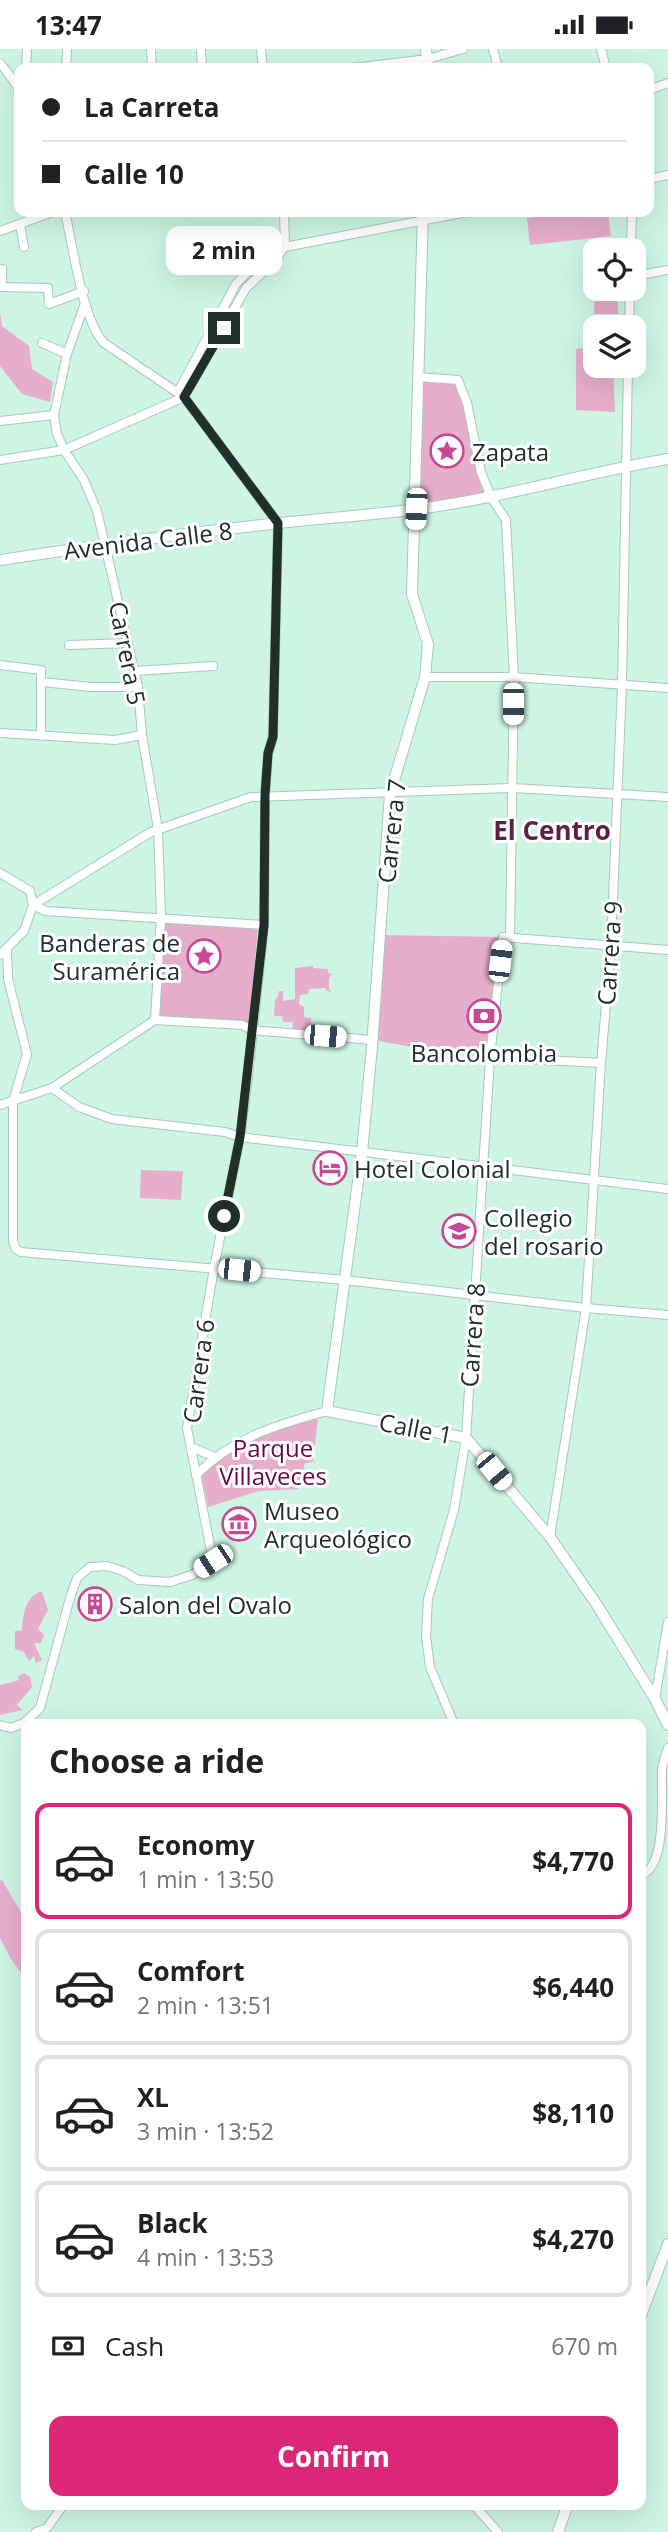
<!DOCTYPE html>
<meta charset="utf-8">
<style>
body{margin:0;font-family:"Open Sans",sans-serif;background:#f6f6f6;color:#202124;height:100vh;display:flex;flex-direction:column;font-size:26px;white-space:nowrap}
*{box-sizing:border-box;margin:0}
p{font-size:23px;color:#757577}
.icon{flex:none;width:38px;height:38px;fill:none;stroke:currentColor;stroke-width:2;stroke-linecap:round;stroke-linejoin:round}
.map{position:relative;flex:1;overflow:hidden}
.panel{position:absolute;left:21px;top:1670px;width:625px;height:791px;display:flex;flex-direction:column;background:#fff;border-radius:14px;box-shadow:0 7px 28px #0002}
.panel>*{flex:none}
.banner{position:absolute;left:14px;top:14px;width:640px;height:154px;border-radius:14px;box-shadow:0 7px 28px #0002;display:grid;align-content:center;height:154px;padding:0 28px;background:#fff}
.tools{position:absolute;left:583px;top:189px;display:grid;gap:14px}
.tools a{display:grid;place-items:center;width:63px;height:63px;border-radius:14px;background:#fff;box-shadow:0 7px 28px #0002;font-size:35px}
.end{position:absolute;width:32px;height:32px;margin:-16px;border:9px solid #202f28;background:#fff;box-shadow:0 0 0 4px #fff}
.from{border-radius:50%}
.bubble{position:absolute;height:49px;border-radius:14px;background:#fff;box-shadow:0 7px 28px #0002;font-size:23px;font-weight:700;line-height:49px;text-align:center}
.car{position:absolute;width:21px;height:42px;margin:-21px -10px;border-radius:9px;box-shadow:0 0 5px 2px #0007;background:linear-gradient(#fff 24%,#345 0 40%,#fff 0 76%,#345 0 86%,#fff 0)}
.banner b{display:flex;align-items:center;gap:24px;height:66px;font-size:26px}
.banner b+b{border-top:2px solid #e0e0e0}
.banner i{width:18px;height:18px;background:#202124}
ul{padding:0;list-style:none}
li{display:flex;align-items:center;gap:21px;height:116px;margin:0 14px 10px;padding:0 14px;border:4px solid #e0e0e0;border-radius:14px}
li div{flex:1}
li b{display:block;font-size:26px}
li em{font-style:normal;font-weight:700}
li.active{border-color:#db2777}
li>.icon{width:63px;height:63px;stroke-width:1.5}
h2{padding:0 28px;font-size:32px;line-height:84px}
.pay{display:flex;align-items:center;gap:18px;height:77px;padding:0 28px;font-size:26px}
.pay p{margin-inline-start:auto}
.primary-button{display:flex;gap:14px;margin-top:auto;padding:14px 28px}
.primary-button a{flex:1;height:80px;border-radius:14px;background:#db2777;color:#fff;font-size:28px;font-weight:700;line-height:80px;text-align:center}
.status{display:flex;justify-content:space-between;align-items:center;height:49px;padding:0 35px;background:#fff;direction:ltr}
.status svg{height:19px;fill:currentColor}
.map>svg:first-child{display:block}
.green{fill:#e7aecc}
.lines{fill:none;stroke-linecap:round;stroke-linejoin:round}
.street-casing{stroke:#a4cab9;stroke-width:10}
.secondary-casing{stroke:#a4cab9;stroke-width:12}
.street{stroke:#fff;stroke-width:8}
.secondary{stroke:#fff;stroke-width:10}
.route{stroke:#202f28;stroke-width:9}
.labels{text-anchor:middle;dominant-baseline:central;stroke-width:6;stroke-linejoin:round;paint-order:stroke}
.poi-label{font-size:24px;fill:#202f28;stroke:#fff;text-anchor:start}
.street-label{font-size:24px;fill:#202f28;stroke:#fff}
.park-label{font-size:24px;fill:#690549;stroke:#fff}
.neighbourhood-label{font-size:26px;font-weight:bold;fill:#5d1f44;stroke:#fff}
</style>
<div class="status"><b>13:47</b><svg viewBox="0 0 49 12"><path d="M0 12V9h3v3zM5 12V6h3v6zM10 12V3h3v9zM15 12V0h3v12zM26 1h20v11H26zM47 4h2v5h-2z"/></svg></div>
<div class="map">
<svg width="668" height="2483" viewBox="0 0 668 2483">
<rect width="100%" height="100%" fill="#cef5e4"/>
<g class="green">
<path d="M587 163H608L611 187 530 196 527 169Z"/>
<path d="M595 221V240H618V265H594Z"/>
<path d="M0 263 2 277 29 297 32 320 53 333 50 353 22 345 0 317Z"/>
<path d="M595 297V317H613L615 363 576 361V300Z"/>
<path d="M457 332 487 446 416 455 420 333Z"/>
<path d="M165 869 258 876 250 975 157 969Z"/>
<path d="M381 886 503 888 490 1008 445 1004 373 991Z"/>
<path d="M313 917V919L328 920V924L332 925 329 929V940L332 943 327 942 325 939 309 940 308 945 300 946 299 955 304 958V968L311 969V984L292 982 293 973H283L282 967H274L275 951 278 948 279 942H283V952L295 950V919Z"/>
<path d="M141 1121 183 1122 181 1151 140 1149Z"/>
<path d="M318 1370 313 1413 305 1414 298 1440 259 1442 208 1458 202 1428 214 1411 273 1380Z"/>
<path d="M39 1543H42L48 1561 38 1580 44 1586 41 1594H34L42 1611 36 1614 34 1607 29 1612 24 1603 15 1600V1582L22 1581C23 1566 25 1550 39 1543Z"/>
<path d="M24 1624 30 1628 32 1638 17 1656 23 1661 0 1666V1636L19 1631 18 1627Z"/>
<path d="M2 1831 26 1872V1931L11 1910 0 1889V1832Z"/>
</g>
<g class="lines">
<defs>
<g id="street">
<path d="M151 0 152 19"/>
<path d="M201 0 202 19"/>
<path d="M261 0 263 19"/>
<path d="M493 0 498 19"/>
<path d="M601 0 606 19"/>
<path d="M0 14 19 39"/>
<path d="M26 19 27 0"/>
<path d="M66 19 67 0"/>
<path d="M353 19 428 10 463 0"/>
<path d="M649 41 668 34"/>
<path d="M649 130 668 126"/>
<path d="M284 163 285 196"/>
<path d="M20 175 24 198"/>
<path d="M0 182 53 163"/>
<path d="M631 201 632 163"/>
<path d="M2 220V238L48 239 49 255 84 242"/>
<path d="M634 227 668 221"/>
<path d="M85 254 67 305 54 366 57 385 64 401 84 431 97 462 138 638 142 686 158 780 161 868 155 971"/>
<path d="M629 278 630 240"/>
<path d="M42 294 67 305"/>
<path d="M418 328 458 331 467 354 481 423 491 448 506 471 514 628 510 889"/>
<path d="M178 343 236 235 269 201 467 163"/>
<path d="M0 372 54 366"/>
<path d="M0 411 64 401 184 348 246 239 276 211 285 196"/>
<path d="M69 596 128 594"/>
<path d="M0 616 41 621V685"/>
<path d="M135 622 213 617"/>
<path d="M425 628H514L668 639"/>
<path d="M42 633 91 638H138"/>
<path d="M0 684 115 691 142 686"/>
<path d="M0 824 30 842 33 856"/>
<path d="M33 856 46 862 264 876"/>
<path d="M7 900 8 930 27 1005 13 1052V1192L16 1200 21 1203 345 1231 586 1259 668 1266"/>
<path d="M0 906 24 882 33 856 151 783 251 748 513 739 668 748"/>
<path d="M490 1008 601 1014"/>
<path d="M52 1039 79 1058 112 1070 225 1083 240 1088 668 1140"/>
<path d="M0 1056 52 1039 155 971 242 976 252 981 373 991"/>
<path d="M191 1398 215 1408"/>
<path d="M196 1426C234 1388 276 1376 327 1362"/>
<path d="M550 1488 586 1259 601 1014 611 897 622 636 628 317"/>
<path d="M655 1650 668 1573"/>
<path d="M454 1675 430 1618 426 1587 428 1550 454 1461 466 1389 490 1008 503 888 668 901"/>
<path d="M0 1676 11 1679 24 1674 40 1659 70 1549 77 1529 90 1518 107 1517 123 1522 138 1531 170 1533 192 1526 213 1512 187 1379 214 1219 240 1088 248 1028 264 876 265 746 268 704 273 688 278 474 184 348 104 294C82 270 73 197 65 163"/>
<path d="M640 1826C668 1820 661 1744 662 1720 663 1713 666 1706 668 1699"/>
<path d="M473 2455 498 2483"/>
<path d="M36 2483 47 2479 64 2455"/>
</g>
<g id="secondary">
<path d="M426 0 428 19"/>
<path d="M423 163 412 545 428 595 425 628 390 745 372 998 362 1103 327 1362 466 1389 550 1488 597 1556 655 1650 668 1676"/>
<path d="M0 511C93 497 186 484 280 474 326 469 372 466 418 460 502 449 584 424 668 410"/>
<path d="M640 2269 668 2195"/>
<path d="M558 2483 568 2455"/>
</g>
</defs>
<use href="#street" class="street-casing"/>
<use href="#secondary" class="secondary-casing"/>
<use href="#street" class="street"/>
<use href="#secondary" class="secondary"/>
</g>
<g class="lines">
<path class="route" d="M224 279 184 348 278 474 273 688 268 704 265 746 264 876 240 1088 224 1167"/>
</g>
<defs>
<symbol id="sight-ring" viewBox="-11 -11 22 22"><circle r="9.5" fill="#fff" stroke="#c74895" stroke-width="1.5"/><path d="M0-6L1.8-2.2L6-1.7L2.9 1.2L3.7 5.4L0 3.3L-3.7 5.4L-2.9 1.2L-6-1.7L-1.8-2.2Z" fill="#c74895"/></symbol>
<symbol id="bank-ring" viewBox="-11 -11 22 22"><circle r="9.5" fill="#fff" stroke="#c74895" stroke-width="1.5"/><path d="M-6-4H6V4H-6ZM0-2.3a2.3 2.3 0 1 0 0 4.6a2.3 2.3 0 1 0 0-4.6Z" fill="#c74895"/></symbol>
<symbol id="hotel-ring" viewBox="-11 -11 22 22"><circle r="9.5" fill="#fff" stroke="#c74895" stroke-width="1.5"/><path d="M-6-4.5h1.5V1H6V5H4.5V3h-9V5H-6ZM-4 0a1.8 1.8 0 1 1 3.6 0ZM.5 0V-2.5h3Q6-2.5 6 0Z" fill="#c74895"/></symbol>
<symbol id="university-ring" viewBox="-11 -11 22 22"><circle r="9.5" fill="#fff" stroke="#c74895" stroke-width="1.5"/><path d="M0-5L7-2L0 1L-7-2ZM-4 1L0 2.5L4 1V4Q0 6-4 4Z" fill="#c74895"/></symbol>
<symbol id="museum-ring" viewBox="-11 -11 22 22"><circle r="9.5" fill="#fff" stroke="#c74895" stroke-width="1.5"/><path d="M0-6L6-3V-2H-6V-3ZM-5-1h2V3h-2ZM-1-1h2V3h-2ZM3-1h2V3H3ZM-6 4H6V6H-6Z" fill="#c74895"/></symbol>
<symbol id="building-ring" viewBox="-11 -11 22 22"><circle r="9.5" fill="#fff" stroke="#c74895" stroke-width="1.5"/><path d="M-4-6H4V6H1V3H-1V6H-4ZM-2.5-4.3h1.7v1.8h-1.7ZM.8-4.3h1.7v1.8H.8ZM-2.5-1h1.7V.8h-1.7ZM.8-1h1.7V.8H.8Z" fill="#c74895"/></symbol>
</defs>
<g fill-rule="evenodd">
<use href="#sight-ring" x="428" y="383" width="38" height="38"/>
<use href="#sight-ring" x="185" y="888" width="38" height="38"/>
<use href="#bank-ring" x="465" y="948" width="38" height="38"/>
<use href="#hotel-ring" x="311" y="1100" width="38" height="38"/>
<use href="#university-ring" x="440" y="1163" width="38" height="38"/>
<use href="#museum-ring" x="220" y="1456" width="38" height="38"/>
<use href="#building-ring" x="76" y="1536" width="38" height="38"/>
</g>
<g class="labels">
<g class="poi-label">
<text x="472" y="402">Zapata</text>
<text x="180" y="893" text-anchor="end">Banderas de<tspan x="180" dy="28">Suramérica</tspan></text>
<text x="484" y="1003" text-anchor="middle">Bancolombia</text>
<text x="354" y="1119">Hotel Colonial</text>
<text x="484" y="1168">Collegio<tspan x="484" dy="28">del rosario</tspan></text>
<text x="264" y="1461">Museo<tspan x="264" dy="28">Arqueológico</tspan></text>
<text x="119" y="1555">Salon del Ovalo</text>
</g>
<g class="street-label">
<text transform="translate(148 491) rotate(-7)">Avenida Calle 8</text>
<text transform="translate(128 604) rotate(79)">Carrera 5</text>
<text transform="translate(391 782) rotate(-84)">Carrera 7</text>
<text transform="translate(609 904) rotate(-86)">Carrera 9</text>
<text transform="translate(472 1286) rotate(-86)">Carrera 8</text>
<text transform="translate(198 1322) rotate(-82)">Carrera 6</text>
<text transform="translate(416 1379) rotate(11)">Calle 1</text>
</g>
<g class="park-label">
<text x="273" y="1398">Parque<tspan x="273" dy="28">Villaveces</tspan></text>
</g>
<g class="neighbourhood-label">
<text x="552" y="781">El Centro</text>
</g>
</g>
</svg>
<div class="tools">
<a><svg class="icon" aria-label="locate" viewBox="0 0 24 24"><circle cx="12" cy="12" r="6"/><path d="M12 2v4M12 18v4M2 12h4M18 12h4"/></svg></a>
<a><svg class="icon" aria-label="layers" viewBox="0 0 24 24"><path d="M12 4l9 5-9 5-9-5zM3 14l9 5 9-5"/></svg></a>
</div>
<i class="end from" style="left:224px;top:1167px"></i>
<i class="end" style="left:224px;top:279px"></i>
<div class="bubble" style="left:166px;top:177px;width:116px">2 min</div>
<i class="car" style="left:416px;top:460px;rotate:183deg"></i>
<i class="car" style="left:513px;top:655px;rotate:180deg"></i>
<i class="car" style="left:500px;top:912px;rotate:7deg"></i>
<i class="car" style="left:325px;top:987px;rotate:95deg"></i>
<i class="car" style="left:239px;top:1221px;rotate:96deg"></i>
<i class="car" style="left:494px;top:1422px;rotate:140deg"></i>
<i class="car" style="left:213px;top:1512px;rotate:237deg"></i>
<div class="banner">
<b><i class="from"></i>La Carreta</b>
<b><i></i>Calle 10</b>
</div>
<section class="panel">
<h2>Choose a ride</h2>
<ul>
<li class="active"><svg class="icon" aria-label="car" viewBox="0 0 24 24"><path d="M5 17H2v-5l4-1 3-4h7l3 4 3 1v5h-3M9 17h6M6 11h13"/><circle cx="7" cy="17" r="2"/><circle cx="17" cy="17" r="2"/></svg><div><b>Economy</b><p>1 min · 13:50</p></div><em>$4,770</em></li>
<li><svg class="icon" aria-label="car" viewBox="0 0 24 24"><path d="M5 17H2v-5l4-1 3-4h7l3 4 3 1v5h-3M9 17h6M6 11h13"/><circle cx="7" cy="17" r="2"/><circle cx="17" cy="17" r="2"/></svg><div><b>Comfort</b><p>2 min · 13:51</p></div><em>$6,440</em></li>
<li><svg class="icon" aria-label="car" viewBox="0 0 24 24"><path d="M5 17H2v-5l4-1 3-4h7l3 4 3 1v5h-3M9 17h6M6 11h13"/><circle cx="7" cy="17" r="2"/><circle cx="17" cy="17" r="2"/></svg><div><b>XL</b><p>3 min · 13:52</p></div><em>$8,110</em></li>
<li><svg class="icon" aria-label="car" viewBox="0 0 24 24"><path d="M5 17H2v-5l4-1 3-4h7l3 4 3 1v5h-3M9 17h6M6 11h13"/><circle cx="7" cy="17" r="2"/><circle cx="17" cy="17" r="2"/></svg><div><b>Black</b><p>4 min · 13:53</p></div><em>$4,270</em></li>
</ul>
<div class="pay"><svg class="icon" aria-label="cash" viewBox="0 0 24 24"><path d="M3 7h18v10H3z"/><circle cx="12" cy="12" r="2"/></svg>Cash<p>670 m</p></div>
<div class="primary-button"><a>Confirm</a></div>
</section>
</div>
